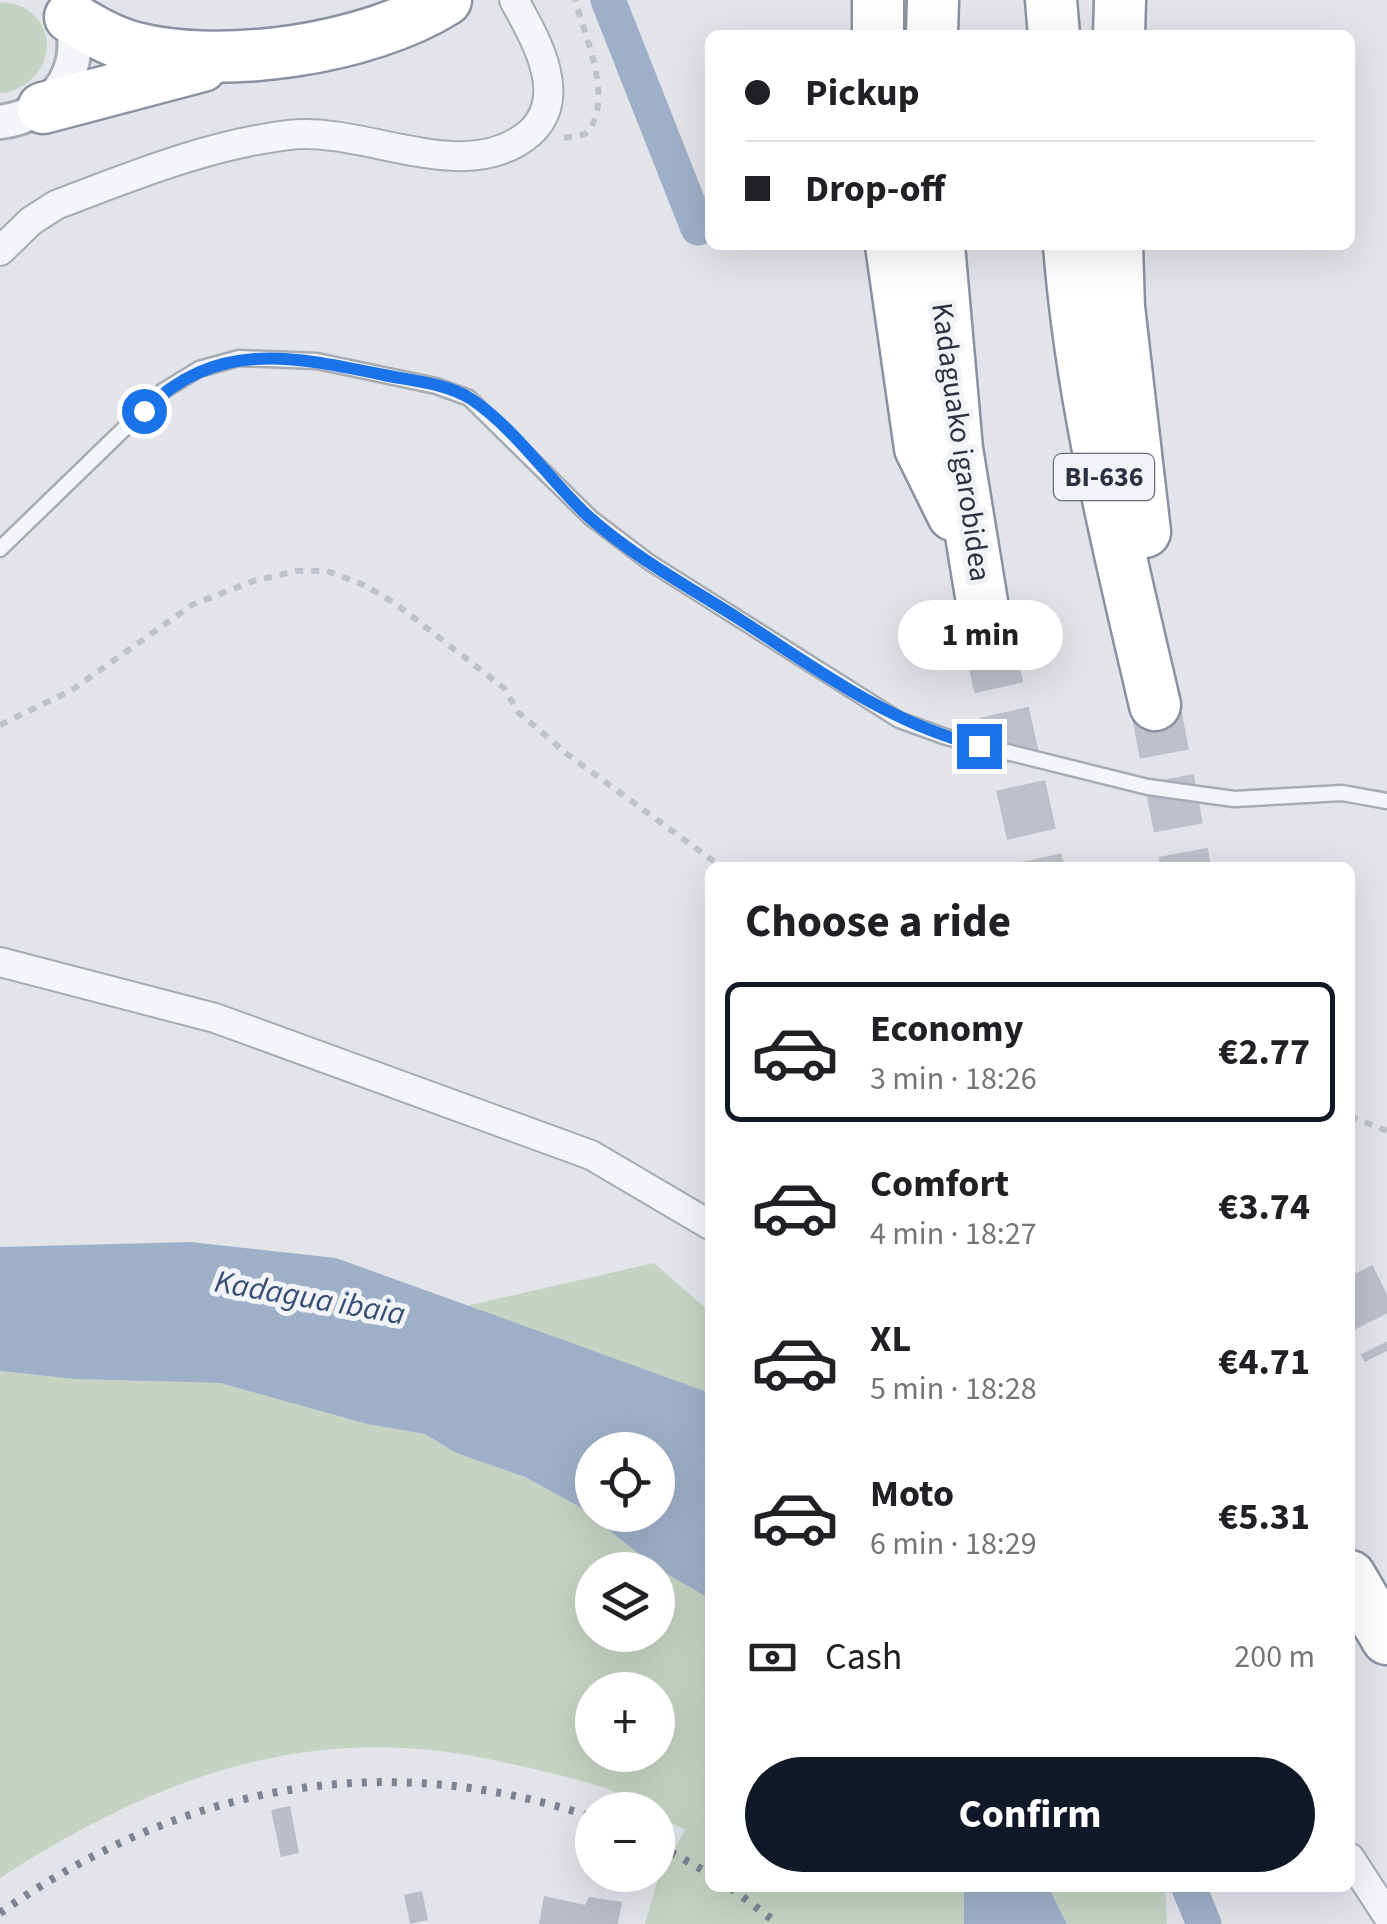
<!DOCTYPE html>
<meta charset="utf-8">
<style>
body{margin:0;font-family:"Source Sans 3",sans-serif;background:#f6f6f6;color:#202124;height:100vh;display:flex;flex-direction:column;font-size:38px;white-space:nowrap}
*{box-sizing:border-box;margin:0}
p{font-size:32px;color:#757577}
.icon{flex:none;width:55px;height:55px;fill:none;stroke:currentColor;stroke-width:2;stroke-linecap:round;stroke-linejoin:round}
.map{position:relative;flex:1;overflow:hidden}
.sheet{position:absolute;left:705px;top:862px;width:650px;height:1030px;display:flex;flex-direction:column;background:#fff;border-radius:15px;box-shadow:0 10px 40px #0002}
.sheet>*{flex:none}
.guide{position:absolute;left:705px;top:30px;width:650px;height:220px;border-radius:15px;box-shadow:0 10px 40px #0002;display:grid;align-content:center;height:220px;padding:0 40px;background:#fff}
.buttons{position:absolute;left:575px;top:1432px;display:grid;gap:20px}
.buttons a{display:grid;place-items:center;width:100px;height:100px;border-radius:50%;background:#fff;box-shadow:0 10px 40px #0002;font-size:50px}
.end{position:absolute;width:45px;height:45px;margin:-22px;border:12px solid #1a73e8;background:#fff;box-shadow:0 0 0 5px #fff}
.from{border-radius:50%}
.bubble{position:absolute;height:70px;border-radius:35px;background:#fff;box-shadow:0 10px 40px #0002;font-size:32px;font-weight:700;line-height:70px;text-align:center}
.guide b{display:flex;align-items:center;gap:35px;height:95px;font-size:38px}
.guide b+b{border-top:2px solid #e0e0e0}
.guide i{width:25px;height:25px;background:#202124}
ul{padding:0;list-style:none}
li{display:flex;align-items:center;gap:30px;height:140px;margin:0 20px 15px;padding:0 20px;border:5px solid transparent;border-radius:15px}
li div{flex:1}
li b{display:block;font-size:38px}
li em{font-style:normal;font-weight:700}
li.active{border-color:#111827}
li>.icon{width:90px;height:90px;stroke-width:1.5}
h2{padding:0 40px;font-size:45px;line-height:120px}
.pay{display:flex;align-items:center;gap:25px;height:110px;padding:0 40px;font-size:38px}
.pay p{margin-inline-start:auto}
.button{display:flex;gap:20px;margin-top:auto;padding:20px 40px}
.button a{flex:1;height:115px;border-radius:60px;background:#111827;color:#fff;font-size:40px;font-weight:700;line-height:115px;text-align:center}
.map>svg:first-child{display:block}
.green{fill:#c6d3c3;fill-rule:evenodd}
.water{fill:#9eb0c8;fill-rule:evenodd}
.lines{fill:none;stroke-linecap:round;stroke-linejoin:round}
.canal{stroke:#9eb0c8;stroke-width:35}
.building{fill:#b9bdc6}
.motorway-tunnel{stroke:#bdc0c8;stroke-width:50;stroke-dasharray:50 25;stroke-linecap:butt}
.service-casing{stroke:#a7abb4;stroke-width:19}
.minor-casing{stroke:#a7abb4;stroke-width:32}
.tertiary-casing{stroke:#a7abb4;stroke-width:38}
.motorway-casing{stroke:#8a91a0;stroke-width:55}
.path{stroke:#bfc2c8;stroke-width:6;stroke-dasharray:8 8;stroke-linecap:butt}
.service{stroke:#f4f5f8;stroke-width:14}
.minor{stroke:#f4f5f8;stroke-width:28}
.tertiary{stroke:#f4f5f8;stroke-width:32}
.motorway{stroke:#fff;stroke-width:50}
.rail{stroke:#7c8393;stroke-width:8;stroke-dasharray:5 10;stroke-linecap:butt}
.route{stroke:#1a73e8;stroke-width:12}
.labels{text-anchor:middle;dominant-baseline:central;stroke-width:10;stroke-linejoin:round;paint-order:stroke}
.shield{fill:#f1f3f7;stroke:#666b78;stroke-width:2.5}
.shield-label{font-size:28px;font-weight:bold;fill:#2a3141}
.street-label{font-size:30px;fill:#2a3141;stroke:#f1f3f7}
.water-label{font-size:32px;font-style:italic;fill:#364e74;stroke:#f1f3f7}
</style>
<div class="map">
<svg width="1387" height="1924" viewBox="0 0 1387 1924">
<rect width="100%" height="100%" fill="#e2e4ea"/>
<g class="green">
<path d="M0 2C60 4 63 79 5 93H0Z"/>
<path d="M654 1263 710 1312V1393L466 1306Z"/>
<path d="M0 1371 75 1379 220 1383 367 1424 425 1434 456 1453 525 1477 578 1506 657 1568 710 1599V1888H964V1924H645L657 1882 685 1830 658 1815V1810C637 1810 621 1792 602 1787 563 1775 522 1766 483 1758 301 1722 150 1781 0 1878ZM592 1570H658V1635H592ZM592 1690H658V1755H592Z"/>
<path d="M1049 1888H1165L1167 1924H1067Z"/>
</g>
<g class="water">
<path d="M191 1242 336 1258 710 1393V1599L657 1568 578 1506 525 1477 456 1453 425 1434 367 1424 220 1383 75 1379 0 1371V1247ZM592 1450H658V1515H592Z"/>
<path d="M964 1888H1049L1067 1924H964Z"/>
</g>
<g class="lines">
<g class="canal">
<path d="M608 0 698 228"/>
<path d="M1189 1888 1204 1924"/>
</g>
</g>
<g class="building">
<path d="M290 1806 299 1853 281 1857 271 1810Z"/>
<path d="M422 1891 428 1920 410 1924 404 1895Z"/>
<path d="M544 1896 585 1905 589 1897 622 1902 618 1924H539Z"/>
</g>
<g class="lines">
<g class="motorway-tunnel">
<path d="M988 639 1039 868"/>
<path d="M1155 705 1186 868"/>
<path d="M1350 1276 1387 1351"/>
</g>
<defs>
<path id="service" d="M0 549 163 391 199 369 239 358 317 361 436 386 469 398 591 518 649 562 899 720 946 737 1148 787 1234 799 1342 793 1387 801"/>
<g id="minor">
<path d="M0 251 31 221 56 205C129 177 210 144 289 135 366 126 467 189 531 132 570 95 534 37 514 0"/>
<path d="M0 962 215 1018 591 1155 710 1225"/>
<path d="M1350 1858 1387 1915"/>
</g>
<path id="tertiary" d="M0 122C58 115 91 62 66 8"/>
<g id="motorway">
<path d="M1051 0 1054 35"/>
<path d="M70 17C90 29 110 41 132 47 222 71 368 49 446 0"/>
<path d="M878 35V0"/>
<path d="M932 35 933 0"/>
<path d="M1119 35 1120 0"/>
<path d="M43 108 202 66"/>
<path d="M891 245 920 448 953 515"/>
<path d="M939 245 957 449 988 639"/>
<path d="M1069 245C1081 401 1120 554 1155 705"/>
<path d="M1117 245 1119 307 1145 532"/>
<path d="M1350 1576 1387 1639"/>
</g>
</defs>
<use href="#service" class="service-casing"/>
<use href="#minor" class="minor-casing"/>
<use href="#tertiary" class="tertiary-casing"/>
<use href="#motorway" class="motorway-casing"/>
<g class="path">
<path d="M564 138 585 134C616 104 585 36 575 0"/>
<path d="M0 725 72 690 192 605 253 581 296 571H327L364 585 396 604 504 688 518 712 567 754 723 868"/>
<path d="M1350 1116 1387 1131"/>
</g>
<use href="#service" class="service"/>
<use href="#minor" class="minor"/>
<use href="#tertiary" class="tertiary"/>
<use href="#motorway" class="motorway"/>
<g class="rail">
<path d="M658 1845 710 1874"/>
<path d="M731 1888 778 1924"/>
<path d="M0 1913C181 1786 380 1746 592 1817"/>
</g>
</g>
<g class="lines">
<path class="route" d="M144 411C216 339 292 356 384 375 412 381 446 383 471 399 516 429 549 480 589 517 634 557 689 587 739 619 819 670 886 722 979 746"/>
</g>
<g class="labels">
<rect class="shield" x="1054" y="454" width="100" height="46" rx="8"/>
<g class="shield-label">
<text x="1104" y="477">BI-636</text>
</g>
<g class="street-label">
<text transform="translate(961 442) rotate(82)">Kadaguako igarobidea</text>
</g>
<g class="water-label">
<text transform="translate(310 1298) rotate(10)">Kadagua ibaia</text>
</g>
</g>
</svg>
<div class="buttons">
<a><svg class="icon" aria-label="locate" viewBox="0 0 24 24"><circle cx="12" cy="12" r="6"/><path d="M12 2v4M12 18v4M2 12h4M18 12h4"/></svg></a>
<a><svg class="icon" aria-label="layers" viewBox="0 0 24 24"><path d="M12 4l9 5-9 5-9-5zM3 14l9 5 9-5"/></svg></a>
<a>+</a>
<a>−</a>
</div>
<i class="end from" style="left:144px;top:411px"></i>
<i class="end" style="left:979px;top:746px"></i>
<div class="bubble" style="left:898px;top:600px;width:165px">1 min</div>
<div class="guide">
<b><i class="from"></i>Pickup</b>
<b><i></i>Drop-off</b>
</div>
<section class="sheet">
<h2>Choose a ride</h2>
<ul>
<li class="active"><svg class="icon" aria-label="car" viewBox="0 0 24 24"><path d="M5 17H2v-5l4-1 3-4h7l3 4 3 1v5h-3M9 17h6M6 11h13"/><circle cx="7" cy="17" r="2"/><circle cx="17" cy="17" r="2"/></svg><div><b>Economy</b><p>3 min · 18:26</p></div><em>€2.77</em></li>
<li><svg class="icon" aria-label="car" viewBox="0 0 24 24"><path d="M5 17H2v-5l4-1 3-4h7l3 4 3 1v5h-3M9 17h6M6 11h13"/><circle cx="7" cy="17" r="2"/><circle cx="17" cy="17" r="2"/></svg><div><b>Comfort</b><p>4 min · 18:27</p></div><em>€3.74</em></li>
<li><svg class="icon" aria-label="car" viewBox="0 0 24 24"><path d="M5 17H2v-5l4-1 3-4h7l3 4 3 1v5h-3M9 17h6M6 11h13"/><circle cx="7" cy="17" r="2"/><circle cx="17" cy="17" r="2"/></svg><div><b>XL</b><p>5 min · 18:28</p></div><em>€4.71</em></li>
<li><svg class="icon" aria-label="car" viewBox="0 0 24 24"><path d="M5 17H2v-5l4-1 3-4h7l3 4 3 1v5h-3M9 17h6M6 11h13"/><circle cx="7" cy="17" r="2"/><circle cx="17" cy="17" r="2"/></svg><div><b>Moto</b><p>6 min · 18:29</p></div><em>€5.31</em></li>
</ul>
<div class="pay"><svg class="icon" aria-label="cash" viewBox="0 0 24 24"><path d="M3 7h18v10H3z"/><circle cx="12" cy="12" r="2"/></svg>Cash<p>200 m</p></div>
<div class="button"><a>Confirm</a></div>
</section>
</div>
